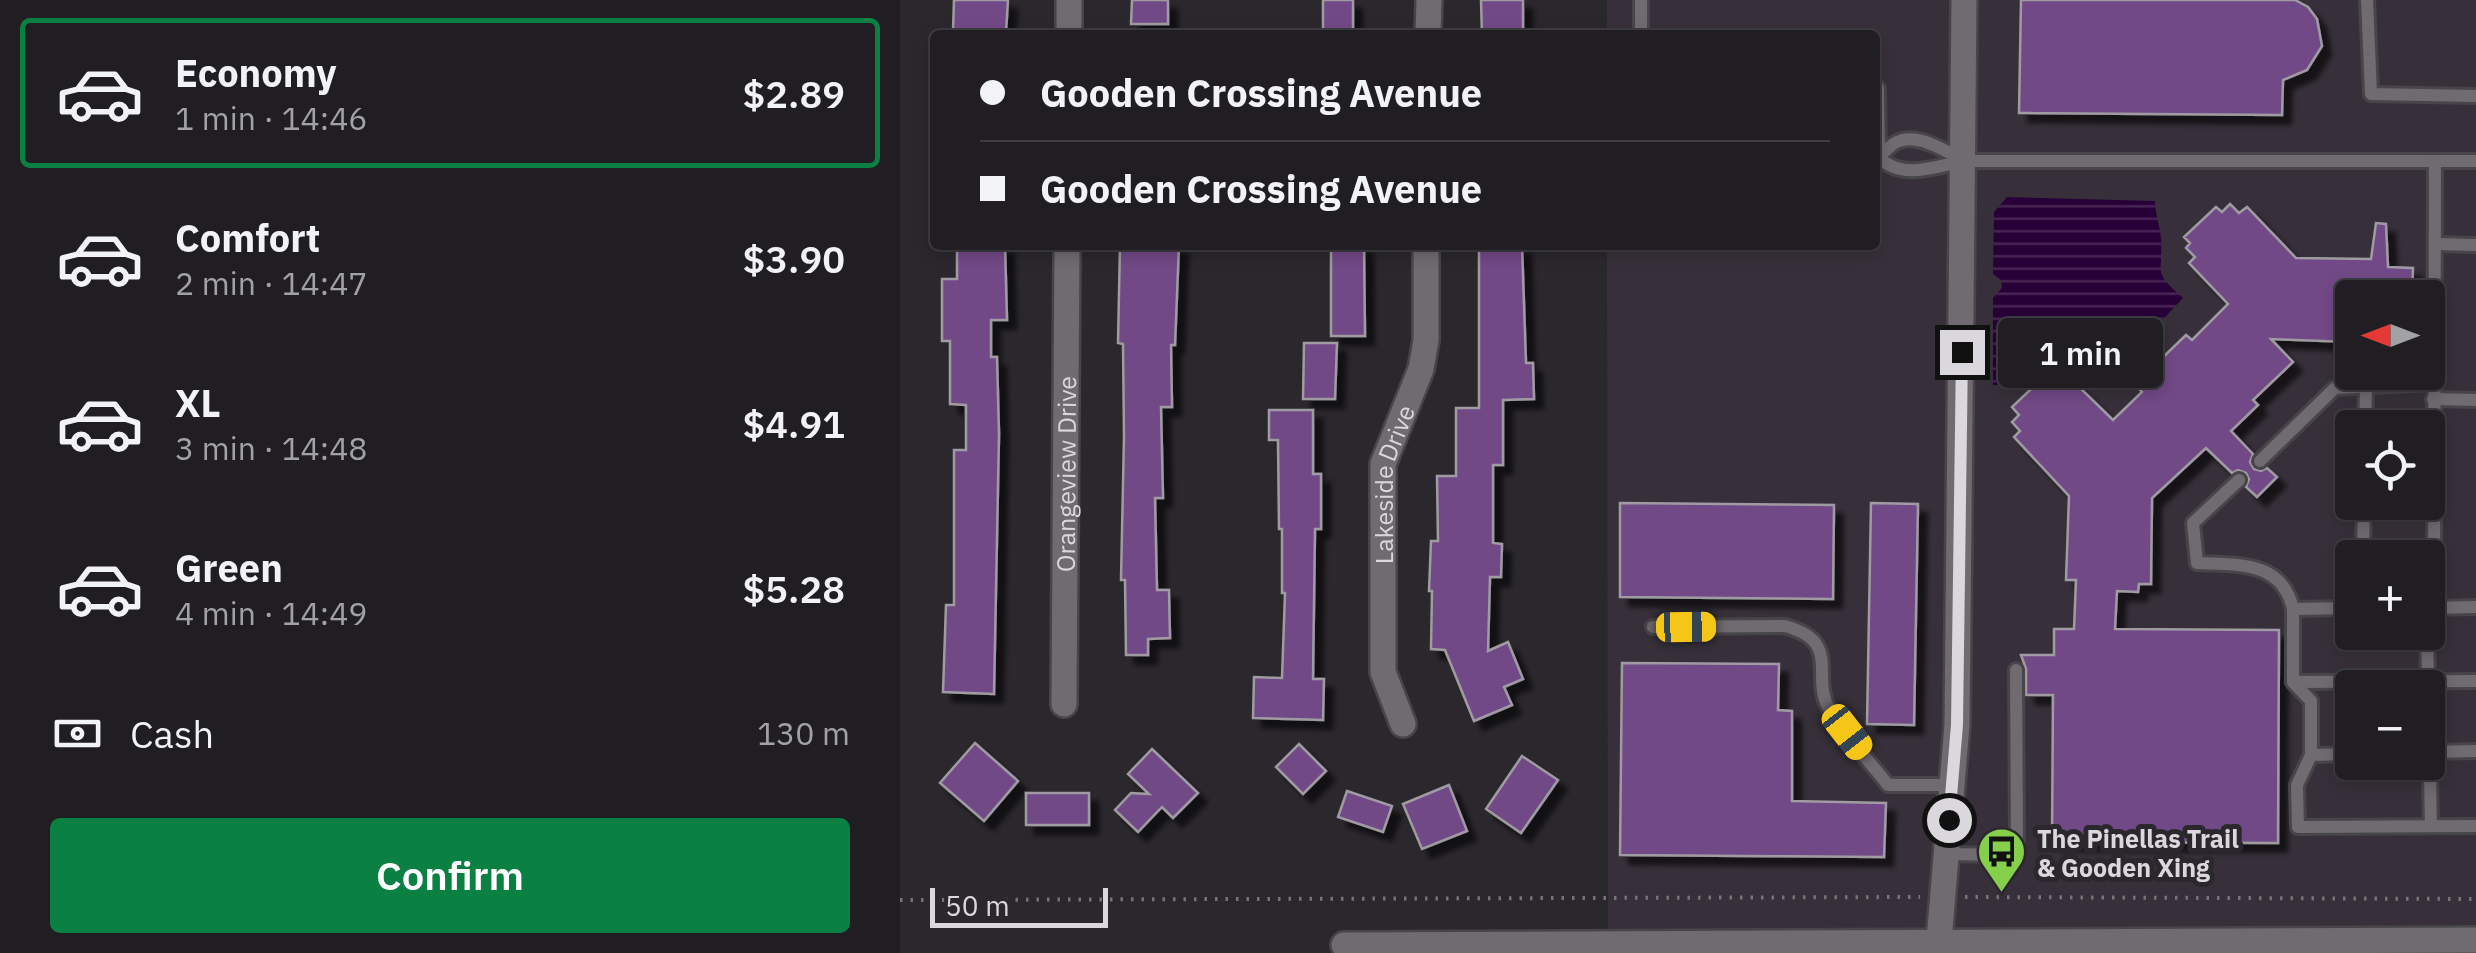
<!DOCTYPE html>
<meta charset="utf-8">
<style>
body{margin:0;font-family:"IBM Plex Sans",sans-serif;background:#28272a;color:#f1f3f6;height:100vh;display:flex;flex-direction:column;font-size:38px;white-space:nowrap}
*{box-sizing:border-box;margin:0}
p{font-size:32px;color:#a2a2a5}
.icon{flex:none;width:55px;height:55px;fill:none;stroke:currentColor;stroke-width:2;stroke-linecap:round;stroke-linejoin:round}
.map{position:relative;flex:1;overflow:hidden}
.drawer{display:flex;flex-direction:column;background:#201e22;width:900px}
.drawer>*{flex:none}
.guide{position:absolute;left:30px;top:30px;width:950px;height:220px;border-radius:10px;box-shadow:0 5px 15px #0003,0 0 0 2px #3d3c40;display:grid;align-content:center;height:220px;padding:0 50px;background:#201e22}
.needle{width:65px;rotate:270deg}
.buttons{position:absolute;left:1435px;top:280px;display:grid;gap:20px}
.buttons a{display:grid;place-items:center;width:110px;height:110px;border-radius:10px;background:#201e22;box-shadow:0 5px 15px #0003,0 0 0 2px #3d3c40;font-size:50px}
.scale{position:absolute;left:30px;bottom:25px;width:178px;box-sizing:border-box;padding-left:10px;border:5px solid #dad8dc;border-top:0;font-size:28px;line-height:35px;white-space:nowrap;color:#dad8dc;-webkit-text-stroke:8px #2b282d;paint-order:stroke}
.end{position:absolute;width:45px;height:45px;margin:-22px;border:12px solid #dad8dc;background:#111;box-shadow:0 0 0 5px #111}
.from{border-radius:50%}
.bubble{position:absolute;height:70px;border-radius:10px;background:#201e22;box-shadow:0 5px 15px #0003,0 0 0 2px #3d3c40;font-size:32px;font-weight:600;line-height:70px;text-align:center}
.car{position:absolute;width:30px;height:60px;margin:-30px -15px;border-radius:12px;box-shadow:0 0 8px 2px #0007;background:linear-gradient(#f5c518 24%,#345 0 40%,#f5c518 0 76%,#345 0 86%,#f5c518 0)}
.guide b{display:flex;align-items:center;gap:35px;height:95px;font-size:38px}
.guide b+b{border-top:2px solid #3d3c40}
.guide i{width:25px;height:25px;background:#f1f3f6}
ul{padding:18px 0 0;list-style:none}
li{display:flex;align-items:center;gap:30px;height:150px;margin:0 20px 15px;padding:0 30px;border:5px solid transparent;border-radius:10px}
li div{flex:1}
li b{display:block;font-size:38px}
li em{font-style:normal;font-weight:600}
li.selected{border-color:#0b8043}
li>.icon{width:90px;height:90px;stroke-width:1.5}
.pay{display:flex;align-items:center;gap:25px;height:110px;padding:0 50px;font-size:38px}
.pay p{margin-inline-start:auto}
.action{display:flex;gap:20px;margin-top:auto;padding:20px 50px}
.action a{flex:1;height:115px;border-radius:10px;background:#0b8043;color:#fff;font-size:40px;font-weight:600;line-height:115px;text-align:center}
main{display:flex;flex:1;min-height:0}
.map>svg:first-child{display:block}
.built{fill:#37303a;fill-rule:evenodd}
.water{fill:url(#water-rules)}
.building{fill:#714886;stroke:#9f9ba2;stroke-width:2.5;filter:url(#shadow)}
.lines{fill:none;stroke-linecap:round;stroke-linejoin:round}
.service-casing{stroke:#474549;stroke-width:18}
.minor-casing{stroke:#474549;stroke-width:30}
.path{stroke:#767478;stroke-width:4;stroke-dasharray:2.5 8;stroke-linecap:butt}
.service{stroke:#6f6b71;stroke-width:12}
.minor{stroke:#6f6b71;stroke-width:25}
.route{stroke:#dad8dc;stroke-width:12}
.labels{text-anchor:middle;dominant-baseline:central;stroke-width:10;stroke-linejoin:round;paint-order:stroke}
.street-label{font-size:25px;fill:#dad8dc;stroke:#2b282d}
.poi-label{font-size:25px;font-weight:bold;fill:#dad8dc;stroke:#2b282d;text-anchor:start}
</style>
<main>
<section class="drawer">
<ul>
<li class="selected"><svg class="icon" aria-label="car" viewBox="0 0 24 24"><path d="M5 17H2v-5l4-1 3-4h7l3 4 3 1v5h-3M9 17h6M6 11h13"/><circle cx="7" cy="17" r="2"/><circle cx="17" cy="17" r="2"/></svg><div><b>Economy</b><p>1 min · 14:46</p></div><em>$2.89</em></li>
<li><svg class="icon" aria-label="car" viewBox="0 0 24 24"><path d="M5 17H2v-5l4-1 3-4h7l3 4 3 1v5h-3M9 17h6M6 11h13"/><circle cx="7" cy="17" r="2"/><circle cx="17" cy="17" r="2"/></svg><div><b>Comfort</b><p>2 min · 14:47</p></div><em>$3.90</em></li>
<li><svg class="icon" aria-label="car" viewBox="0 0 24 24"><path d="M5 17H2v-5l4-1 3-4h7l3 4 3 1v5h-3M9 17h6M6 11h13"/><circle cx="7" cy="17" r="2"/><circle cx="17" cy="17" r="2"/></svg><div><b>XL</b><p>3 min · 14:48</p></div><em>$4.91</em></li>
<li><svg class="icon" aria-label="car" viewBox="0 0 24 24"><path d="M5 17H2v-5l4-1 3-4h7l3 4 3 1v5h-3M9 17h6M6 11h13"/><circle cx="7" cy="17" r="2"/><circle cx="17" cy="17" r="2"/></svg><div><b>Green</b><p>4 min · 14:49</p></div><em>$5.28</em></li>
</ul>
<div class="pay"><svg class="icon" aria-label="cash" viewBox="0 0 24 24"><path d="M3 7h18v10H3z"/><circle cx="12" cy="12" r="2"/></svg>Cash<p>130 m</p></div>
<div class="action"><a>Confirm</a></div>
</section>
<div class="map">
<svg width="1576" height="953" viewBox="0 0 1576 953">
<defs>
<pattern id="water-rules" width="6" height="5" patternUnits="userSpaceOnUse" patternTransform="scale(2.5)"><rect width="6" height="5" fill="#270038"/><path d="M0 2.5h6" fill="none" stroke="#462454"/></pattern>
<filter id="shadow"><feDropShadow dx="9" dy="9" stdDeviation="2.5" flood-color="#0009"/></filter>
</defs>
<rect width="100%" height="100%" fill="#2b282d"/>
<g class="built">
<path d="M707 0H1050L1043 725 1027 928 708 934 707 245H975V35H707Z"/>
<path d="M1078 0H1576V928H1054L1070 726ZM1255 220 1262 239 1258 269 1267 283 1193 368 1166 354 1131 355 1101 385 1093 298 1102 288 1101 280ZM1452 298H1528V372H1452ZM1452 428H1528V502H1452ZM1452 558H1528V632H1452ZM1452 688H1528V762H1452Z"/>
</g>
<path class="water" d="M1107 197 1255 201C1255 215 1261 228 1261 241 1263 277 1252 270 1283 298L1221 364 1204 370 1166 355H1131L1101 385H1093V298L1102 288 1101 280 1093 274 1094 212Z"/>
<g class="building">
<path d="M54 0H108L106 32 53 31Z"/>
<path d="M232 0H268V24H231Z"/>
<rect x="423" y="0" width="30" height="35"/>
<path d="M581 0H623V35H582Z"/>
<path d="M1121 0H1395L1408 7 1417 19 1422 46 1407 70 1383 80 1382 115 1119 113Z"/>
<path d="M1330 204 1339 213 1347 207 1396 258 1471 259 1476 223 1486 224 1488 267 1513 268 1512 298H1452L1450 342 1371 339 1393 362 1353 400 1358 405 1331 431 1353 454 1350 462 1354 469 1361 471 1367 468 1377 477 1357 497 1346 487 1349 479 1346 473 1338 470 1332 473 1306 448 1252 498 1251 584H1239L1238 592 1217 591 1215 629 1379 630 1378 843 1152 842 1153 695H1126V669L1121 655H1154V629H1174L1176 580H1166L1169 496 1114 437 1120 431 1112 422 1119 415 1112 407 1145 376 1152 382 1157 379 1166 387 1173 381 1213 420 1242 392 1235 384 1286 335 1292 340 1328 304 1289 263 1295 257 1286 248 1290 243 1284 237 1316 207 1322 212Z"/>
<path d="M57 245H105L107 320H91V357H97L99 434 94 694 43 692 46 605H54V450H66V405L50 404V341H42V279H57Z"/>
<path d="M220 245H279L275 345H271L272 407H261L263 498H255L257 590H269L270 638 248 639V655H226L225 580H221L224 436 223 344 218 343Z"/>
<path d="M431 245H464L465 336H431Z"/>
<path d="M579 245H622L626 363H633L634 399 603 400V465H593V543L602 544 601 577H590L588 651 608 642 623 679 604 687 612 705 574 721 545 650 531 649 532 591H529L531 541H538L537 476H556V408H579Z"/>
<path d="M404 343H437L435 399H403Z"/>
<path d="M369 410H413V474H421V529H415L413 679H424L423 720 353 718 354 677 382 678 385 593H382V529H379L378 440H369Z"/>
<path d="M720 503 934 505 933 599 720 597Z"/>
<path d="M971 503 1018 504 1014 725 967 724Z"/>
<path d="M722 663 879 664 878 710 892 711V801L986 803 984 857 720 855Z"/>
<path d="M75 743 118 781 84 821 40 783Z"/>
<path d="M399 744 426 771 403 794 376 767Z"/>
<path d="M252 749 298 793 273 818 262 807 238 832 215 810 231 793 249 794 228 774Z"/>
<path d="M622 756 658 780 621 833 586 809Z"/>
<path d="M549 785 567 831 522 849 503 804Z"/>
<path d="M447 791 492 806 483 832 438 817Z"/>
<rect x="126" y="793" width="63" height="32"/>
</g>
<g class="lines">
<defs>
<g id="service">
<path d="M1467 0 1471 94 1576 96"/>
<path d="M741 35V0"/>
<path d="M975 88H978L979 158C1004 180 1033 167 1064 161H1576"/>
<path d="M977 158C983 154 990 145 997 142 1017 132 1044 151 1062 159"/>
<path d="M1536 244 1576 245"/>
<path d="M1533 399 1576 400"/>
<path d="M1465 428 1466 387"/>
<path d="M1360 461 1435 388 1533 383"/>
<path d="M1339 480 1293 523 1297 563C1337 565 1382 560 1393 609"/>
<path d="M1463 558 1464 502"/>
<path d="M1452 608 1393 609V682L1411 701V755L1397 785 1398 827 1576 826"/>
<path d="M1530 608 1576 607"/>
<path d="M1534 608 1535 161"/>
<path d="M753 627 885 626C943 642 910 675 929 709 944 736 969 760 988 785H1052"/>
<path d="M1527 632 1531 826"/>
<path d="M1393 682 1576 681"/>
<path d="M1528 752 1576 751"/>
<path d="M1411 755 1452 754"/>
<path d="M1046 854 1103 855 1111 852 1117 842 1116 670"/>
</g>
<g id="minor">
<path d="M169 35V0"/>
<path d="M528 35 529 0"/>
<path id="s1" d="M164 704 167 245"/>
<path id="s2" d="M503 724 483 672V464L521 369 526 340V245"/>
<path d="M444 945 1576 940"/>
<path d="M1038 953 1057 725 1064 0"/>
</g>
</defs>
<use href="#service" class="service-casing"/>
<use href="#minor" class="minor-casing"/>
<g class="path">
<path d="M1065 897 1576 899"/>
<path d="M0 900 1020 897"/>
</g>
<use href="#service" class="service"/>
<use href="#minor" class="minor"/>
</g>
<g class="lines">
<path class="route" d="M1049 820 1057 725 1062 352"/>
</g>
<defs>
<symbol id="bus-pin" viewBox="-11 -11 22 30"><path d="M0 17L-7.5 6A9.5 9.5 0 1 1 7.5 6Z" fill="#86cf4b" stroke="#2b282d"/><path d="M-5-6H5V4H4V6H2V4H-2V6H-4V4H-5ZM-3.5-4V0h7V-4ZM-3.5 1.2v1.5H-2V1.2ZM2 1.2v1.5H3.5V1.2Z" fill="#111"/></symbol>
</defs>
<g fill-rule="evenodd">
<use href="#bus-pin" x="1074" y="824" width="55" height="75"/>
</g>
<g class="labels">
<g class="street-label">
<text stroke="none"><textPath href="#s1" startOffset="230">Orangeview Drive</textPath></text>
<text stroke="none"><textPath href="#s2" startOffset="245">Lakeside Drive</textPath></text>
</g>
<g class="poi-label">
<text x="1137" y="838">The Pinellas Trail<tspan x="1137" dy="29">&amp; Gooden Xing</tspan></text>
</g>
</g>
</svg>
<div class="buttons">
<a><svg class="needle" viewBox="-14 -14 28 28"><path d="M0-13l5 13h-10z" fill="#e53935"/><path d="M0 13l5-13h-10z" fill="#a2a2a5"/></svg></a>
<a><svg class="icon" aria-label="locate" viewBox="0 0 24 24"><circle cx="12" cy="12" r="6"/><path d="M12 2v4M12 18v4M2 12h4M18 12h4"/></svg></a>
<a>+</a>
<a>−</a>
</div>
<div class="scale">50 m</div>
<i class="end from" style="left:1049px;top:820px"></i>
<i class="end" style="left:1062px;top:352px"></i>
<div class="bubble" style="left:1098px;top:318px;width:165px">1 min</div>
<i class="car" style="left:786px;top:627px;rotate:89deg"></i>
<i class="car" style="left:947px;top:732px;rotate:142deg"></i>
<div class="guide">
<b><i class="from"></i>Gooden Crossing Avenue</b>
<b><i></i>Gooden Crossing Avenue</b>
</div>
</div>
</main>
